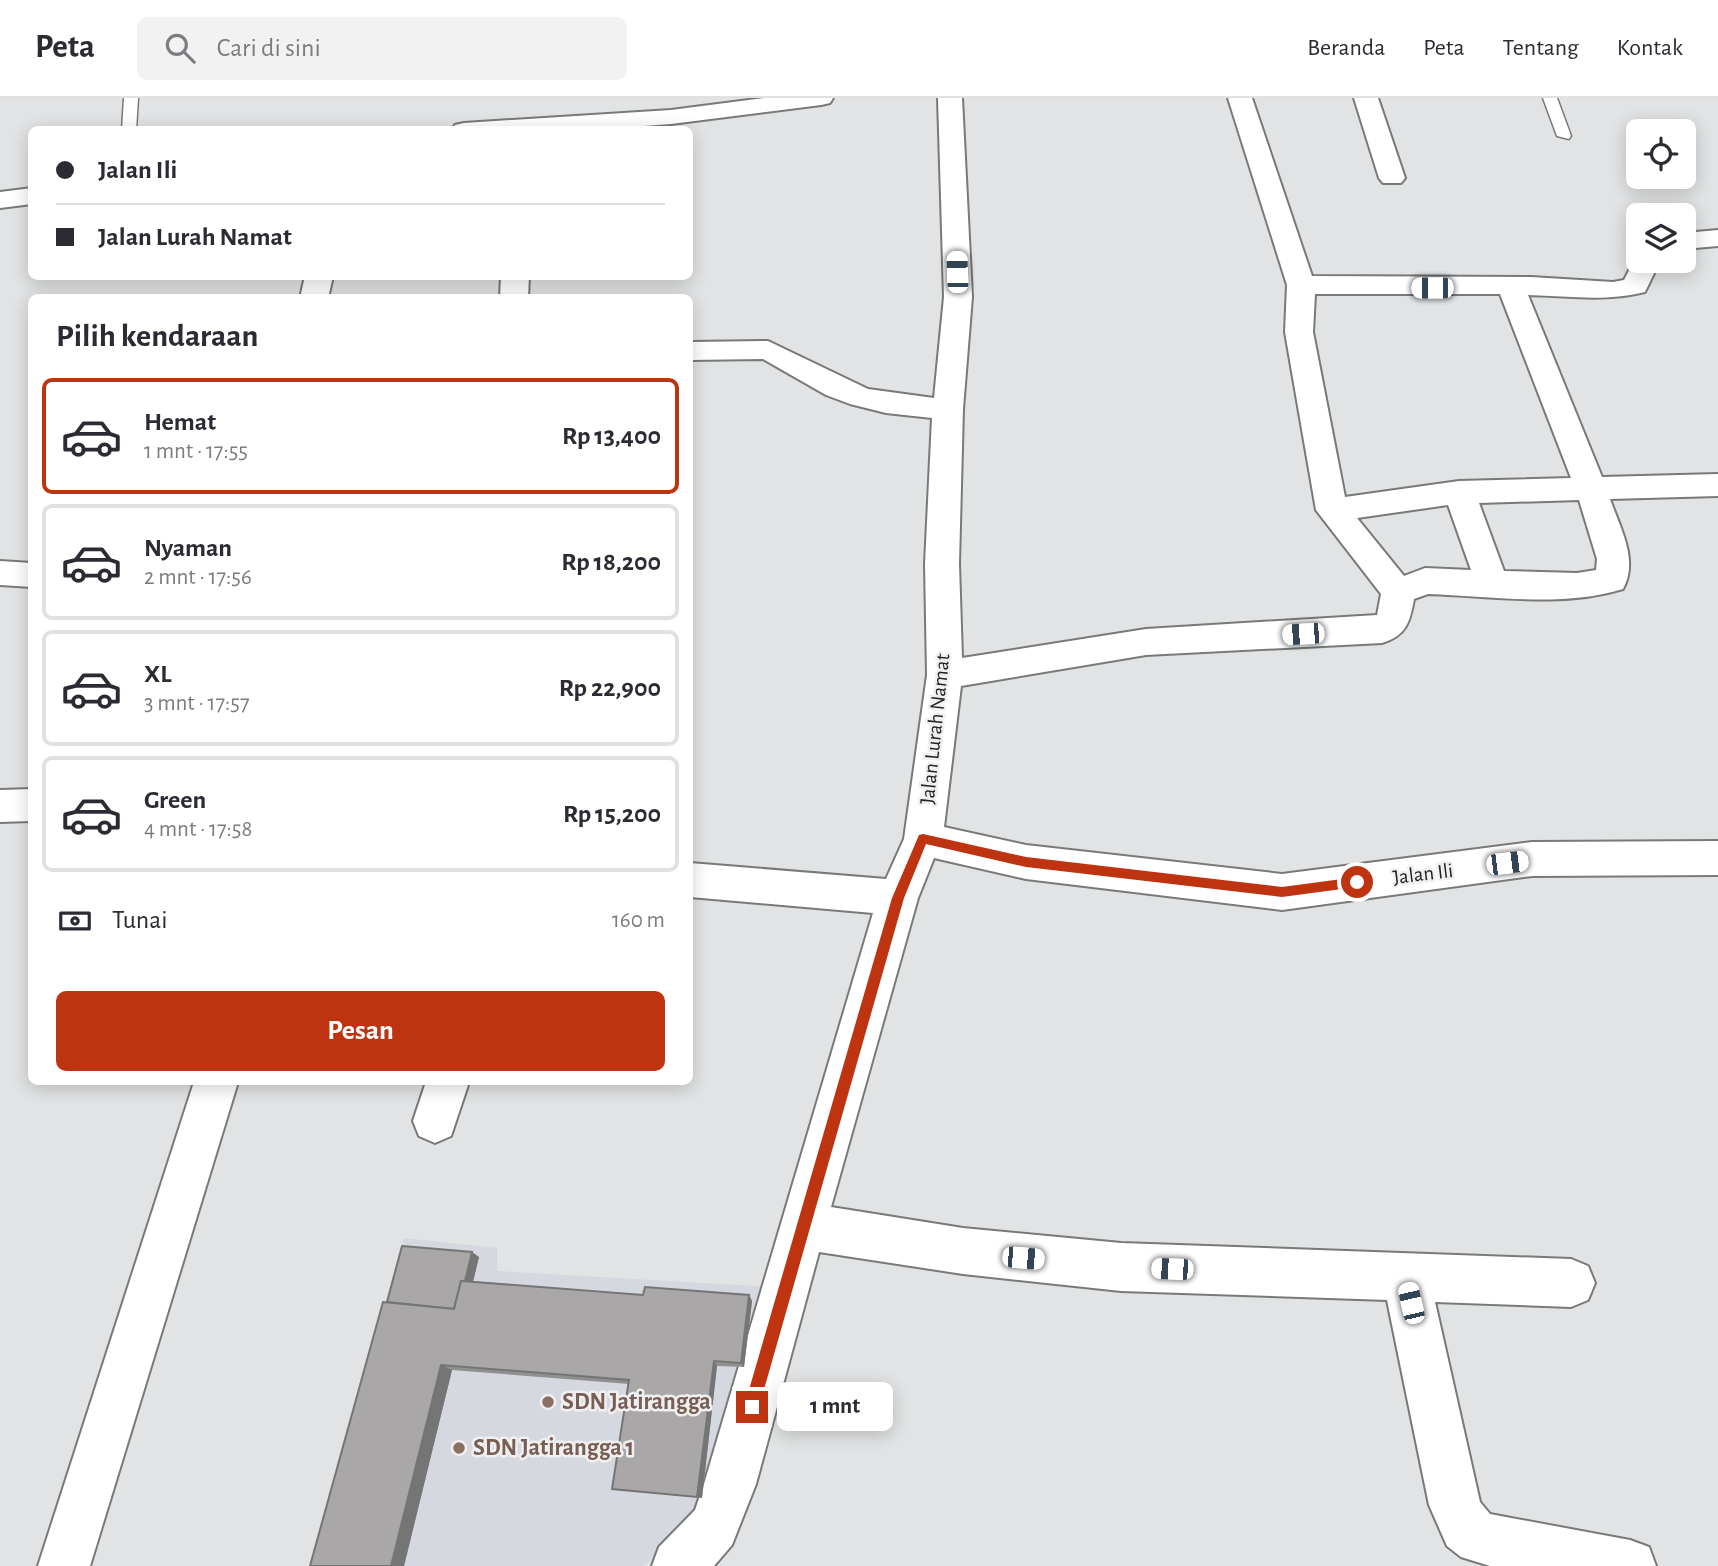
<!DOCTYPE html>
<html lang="id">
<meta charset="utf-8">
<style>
body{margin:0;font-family:"Alegreya Sans",sans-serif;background:#f2f2f3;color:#2b2b33;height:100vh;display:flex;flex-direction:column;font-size:26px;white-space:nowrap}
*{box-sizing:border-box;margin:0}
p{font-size:23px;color:#7c7c81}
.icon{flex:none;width:38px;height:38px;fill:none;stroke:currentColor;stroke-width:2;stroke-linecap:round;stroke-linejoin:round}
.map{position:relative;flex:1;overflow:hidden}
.drawer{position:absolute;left:28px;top:196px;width:665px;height:791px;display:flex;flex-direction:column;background:#fff;border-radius:10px;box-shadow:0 4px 18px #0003}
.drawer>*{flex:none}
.hud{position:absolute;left:28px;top:28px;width:665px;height:154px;border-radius:10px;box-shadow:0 4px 18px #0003;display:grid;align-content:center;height:154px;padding:0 28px;background:#fff}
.controls{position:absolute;left:1626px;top:21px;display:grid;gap:14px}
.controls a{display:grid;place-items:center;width:70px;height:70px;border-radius:10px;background:#fff;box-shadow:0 4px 18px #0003;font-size:35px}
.end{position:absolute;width:32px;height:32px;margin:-16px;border:9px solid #be3411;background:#fff;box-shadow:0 0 0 4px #fff}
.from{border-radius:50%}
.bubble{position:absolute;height:49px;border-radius:10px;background:#fff;box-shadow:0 4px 18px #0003;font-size:23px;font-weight:700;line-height:49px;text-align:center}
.car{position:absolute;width:21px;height:42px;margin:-21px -10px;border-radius:9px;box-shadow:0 0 5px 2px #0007;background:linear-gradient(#fff 24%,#345 0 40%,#fff 0 76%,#345 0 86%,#fff 0)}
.hud b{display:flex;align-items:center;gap:24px;height:66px;font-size:26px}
.hud b+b{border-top:2px solid #e1e1e2}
.hud i{width:18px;height:18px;background:#2b2b33}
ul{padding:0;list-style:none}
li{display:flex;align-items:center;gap:21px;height:116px;margin:0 14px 10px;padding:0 14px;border:4px solid #e1e1e2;border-radius:10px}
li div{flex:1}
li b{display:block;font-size:26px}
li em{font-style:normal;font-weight:700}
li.current{border-color:#be3411}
li>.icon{width:63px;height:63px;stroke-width:1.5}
h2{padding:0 28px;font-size:32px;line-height:84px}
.pay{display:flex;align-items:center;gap:18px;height:77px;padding:0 28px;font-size:26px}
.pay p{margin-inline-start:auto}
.button{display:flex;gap:14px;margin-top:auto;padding:14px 28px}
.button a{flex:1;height:80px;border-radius:10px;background:#be3411;color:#fff;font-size:28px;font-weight:700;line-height:80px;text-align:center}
header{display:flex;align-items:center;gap:42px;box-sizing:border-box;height:98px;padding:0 35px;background:#fff;border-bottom:2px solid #e1e1e2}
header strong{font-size:33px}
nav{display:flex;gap:38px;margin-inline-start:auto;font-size:24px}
.search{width:490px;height:63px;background:#f2f2f3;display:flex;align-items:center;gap:18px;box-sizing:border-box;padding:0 24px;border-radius:10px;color:#7c7c81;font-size:26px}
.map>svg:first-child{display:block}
.built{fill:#d6d8e0}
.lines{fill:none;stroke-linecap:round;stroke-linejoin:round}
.lane-casing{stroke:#787979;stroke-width:3}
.street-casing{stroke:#787979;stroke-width:4}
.lane{fill:#fff;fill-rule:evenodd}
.street{fill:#fff;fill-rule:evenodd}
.wall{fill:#919090}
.shaded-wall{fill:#767575}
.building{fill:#a9a7a7;stroke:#767575;stroke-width:2}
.route{fill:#be3411}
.education-dot{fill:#8d6e63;stroke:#f0f0f1;stroke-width:2.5}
.labels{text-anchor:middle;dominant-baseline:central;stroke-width:5;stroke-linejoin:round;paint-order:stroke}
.street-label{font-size:21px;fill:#232323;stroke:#f0f0f1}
.near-education-label{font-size:24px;font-weight:bold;fill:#785e54;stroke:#f0f0f1;text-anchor:start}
</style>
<header>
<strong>Peta</strong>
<div class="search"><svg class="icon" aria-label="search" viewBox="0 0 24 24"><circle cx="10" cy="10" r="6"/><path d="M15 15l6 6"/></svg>Cari di sini</div>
<nav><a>Beranda</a><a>Peta</a><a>Tentang</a><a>Kontak</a></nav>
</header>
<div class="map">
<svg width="1718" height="1468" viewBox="0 0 1718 1468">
<rect width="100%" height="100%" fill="#e2e3e4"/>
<path class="built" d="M404 1140 497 1150V1173L772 1189 699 1420 676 1443 643 1468H317Z"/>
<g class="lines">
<defs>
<g id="lane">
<path d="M124 0H138L136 32H122Z"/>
<path d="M1543 0H1557L1571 38 1569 41 1557 38Z"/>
</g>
<g id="street">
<path d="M764 0H833L830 5 821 7 671 26 589 32H452L455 27 464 25 671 12Z"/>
<path d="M938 0H962L972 199 963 311 959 466 962 560 1146 531 1377 517 1381 496 1316 412 1285 234 1287 187 1228 0H1252L1312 178 1531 179 1613 184 1624 182 1637 157 1638 163H1660L1645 194C1604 204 1569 198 1528 197L1602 379 1718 376V398L1610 401C1620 430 1639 462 1623 491 1562 510 1491 498 1428 496L1414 501C1410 524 1406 538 1382 545L1146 557 961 588 944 729 1026 747 1282 776 1532 744 1718 743V777L1532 778 1282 812 1026 781 934 760 918 800 831 1109 963 1130 1121 1145 1571 1161 1588 1168 1595 1185 1588 1202 1571 1209 1435 1204 1480 1404 1490 1416 1630 1442 1649 1449 1656 1468H1490L1461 1459 1447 1448 1429 1407 1387 1202 1121 1193 963 1176 819 1154 756 1386 732 1447 714 1468H652L659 1449 695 1412 704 1386 873 815 690 799V765L886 781 904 741 927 577 925 466 932 320 886 315 850 306 826 297 763 261 690 262V244L768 243 868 291 934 300 944 199ZM1315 196H1500L1571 380 1459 383 1345 399 1313 234ZM1579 402 1597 461 1596 472 1577 475 1504 473 1479 405ZM1448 407 1471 472 1425 470 1404 478 1357 420Z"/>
<path d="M1354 0H1378L1405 80 1401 85H1383L1379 80Z"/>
<path d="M32 90V106L0 110V94Z"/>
<path d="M1718 132V148L1684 151V135Z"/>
<path d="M305 178H333L328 200H300Z"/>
<path d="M501 178H529L528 200H500Z"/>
<path d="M0 463 32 465V489L0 487Z"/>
<path d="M32 691V723L0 724V692Z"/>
<path d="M194 984H238L90 1468H38Z"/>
<path d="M426 984H469L451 1038 435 1045 419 1038 413 1023Z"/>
</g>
</defs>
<use href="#lane" class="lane-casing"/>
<use href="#street" class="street-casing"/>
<use href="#lane" class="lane"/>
<use href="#street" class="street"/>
</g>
<path class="wall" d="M479 1159 473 1183 643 1197H749L752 1203 744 1269 717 1268 702 1400 612 1391 629 1286 452 1272 404 1468 387 1204Z"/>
<g class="shaded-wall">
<path d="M472 1154 479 1159 465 1217 458 1213Z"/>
<path d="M749 1197 752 1203 744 1269 741 1265Z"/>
<path d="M714 1263 717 1268 702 1400 697 1399Z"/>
<path d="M441 1267 452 1272 404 1468H391Z"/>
</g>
<g class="building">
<path d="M402 1148 472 1154 465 1183H461L454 1211 387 1204Z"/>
<path d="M461 1183 643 1197 645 1189 749 1197 741 1265 714 1263 697 1399 612 1391 629 1282 441 1267 391 1468H310L383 1204 454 1211Z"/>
</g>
<path class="route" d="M923 736 1026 759 1282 789 1357 779 1363 784 1357 789 1282 799 1026 769 926 746 904 800 759 1309 752 1316 744 1309 892 800 919 737Z"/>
<g class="education-dot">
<circle cx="548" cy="1304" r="7"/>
<circle cx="459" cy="1350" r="7"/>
</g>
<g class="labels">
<g class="street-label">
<text transform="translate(935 631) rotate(-84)">Jalan Lurah Namat</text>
<text transform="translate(1423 776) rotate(-7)">Jalan Ili</text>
</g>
<g class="near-education-label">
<text x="562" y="1304">SDN Jatirangga</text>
<text x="473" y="1350">SDN Jatirangga 1</text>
</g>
</g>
</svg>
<div class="controls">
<a><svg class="icon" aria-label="locate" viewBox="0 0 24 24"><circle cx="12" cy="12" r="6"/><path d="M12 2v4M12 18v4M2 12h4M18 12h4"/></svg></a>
<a><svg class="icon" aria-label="layers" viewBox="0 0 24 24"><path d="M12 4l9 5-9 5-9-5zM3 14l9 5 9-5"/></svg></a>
</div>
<i class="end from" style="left:1357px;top:784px"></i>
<i class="end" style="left:752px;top:1309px"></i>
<div class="bubble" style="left:777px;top:1284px;width:116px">1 mnt</div>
<i class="car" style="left:957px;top:174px;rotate:358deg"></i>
<i class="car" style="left:1432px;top:190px;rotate:270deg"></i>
<i class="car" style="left:1303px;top:536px;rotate:267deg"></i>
<i class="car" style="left:1507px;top:765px;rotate:83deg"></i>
<i class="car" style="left:1023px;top:1160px;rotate:95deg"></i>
<i class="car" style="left:1172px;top:1171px;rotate:272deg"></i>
<i class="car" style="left:1411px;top:1205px;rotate:347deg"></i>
<div class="hud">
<b><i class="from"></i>Jalan Ili</b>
<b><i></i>Jalan Lurah Namat</b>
</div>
<section class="drawer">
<h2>Pilih kendaraan</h2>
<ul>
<li class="current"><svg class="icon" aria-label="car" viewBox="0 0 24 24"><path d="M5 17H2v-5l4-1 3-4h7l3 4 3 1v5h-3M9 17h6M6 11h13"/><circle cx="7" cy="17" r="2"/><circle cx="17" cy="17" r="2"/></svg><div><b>Hemat</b><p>1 mnt · 17:55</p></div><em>Rp 13,400</em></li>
<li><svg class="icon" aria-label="car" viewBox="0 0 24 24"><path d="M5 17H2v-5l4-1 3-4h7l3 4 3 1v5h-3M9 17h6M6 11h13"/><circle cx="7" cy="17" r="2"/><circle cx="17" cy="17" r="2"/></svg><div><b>Nyaman</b><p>2 mnt · 17:56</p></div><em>Rp 18,200</em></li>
<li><svg class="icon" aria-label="car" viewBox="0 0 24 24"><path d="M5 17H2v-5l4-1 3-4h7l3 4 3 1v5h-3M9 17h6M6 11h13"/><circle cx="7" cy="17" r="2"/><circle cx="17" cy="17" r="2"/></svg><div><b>XL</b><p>3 mnt · 17:57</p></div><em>Rp 22,900</em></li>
<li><svg class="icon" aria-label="car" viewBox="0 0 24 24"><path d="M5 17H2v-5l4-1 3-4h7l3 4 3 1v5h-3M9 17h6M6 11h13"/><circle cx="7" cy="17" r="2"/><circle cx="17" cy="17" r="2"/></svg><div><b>Green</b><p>4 mnt · 17:58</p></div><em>Rp 15,200</em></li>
</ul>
<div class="pay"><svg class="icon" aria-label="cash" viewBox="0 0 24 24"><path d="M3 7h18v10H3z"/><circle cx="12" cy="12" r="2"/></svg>Tunai<p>160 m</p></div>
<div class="button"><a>Pesan</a></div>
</section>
</div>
